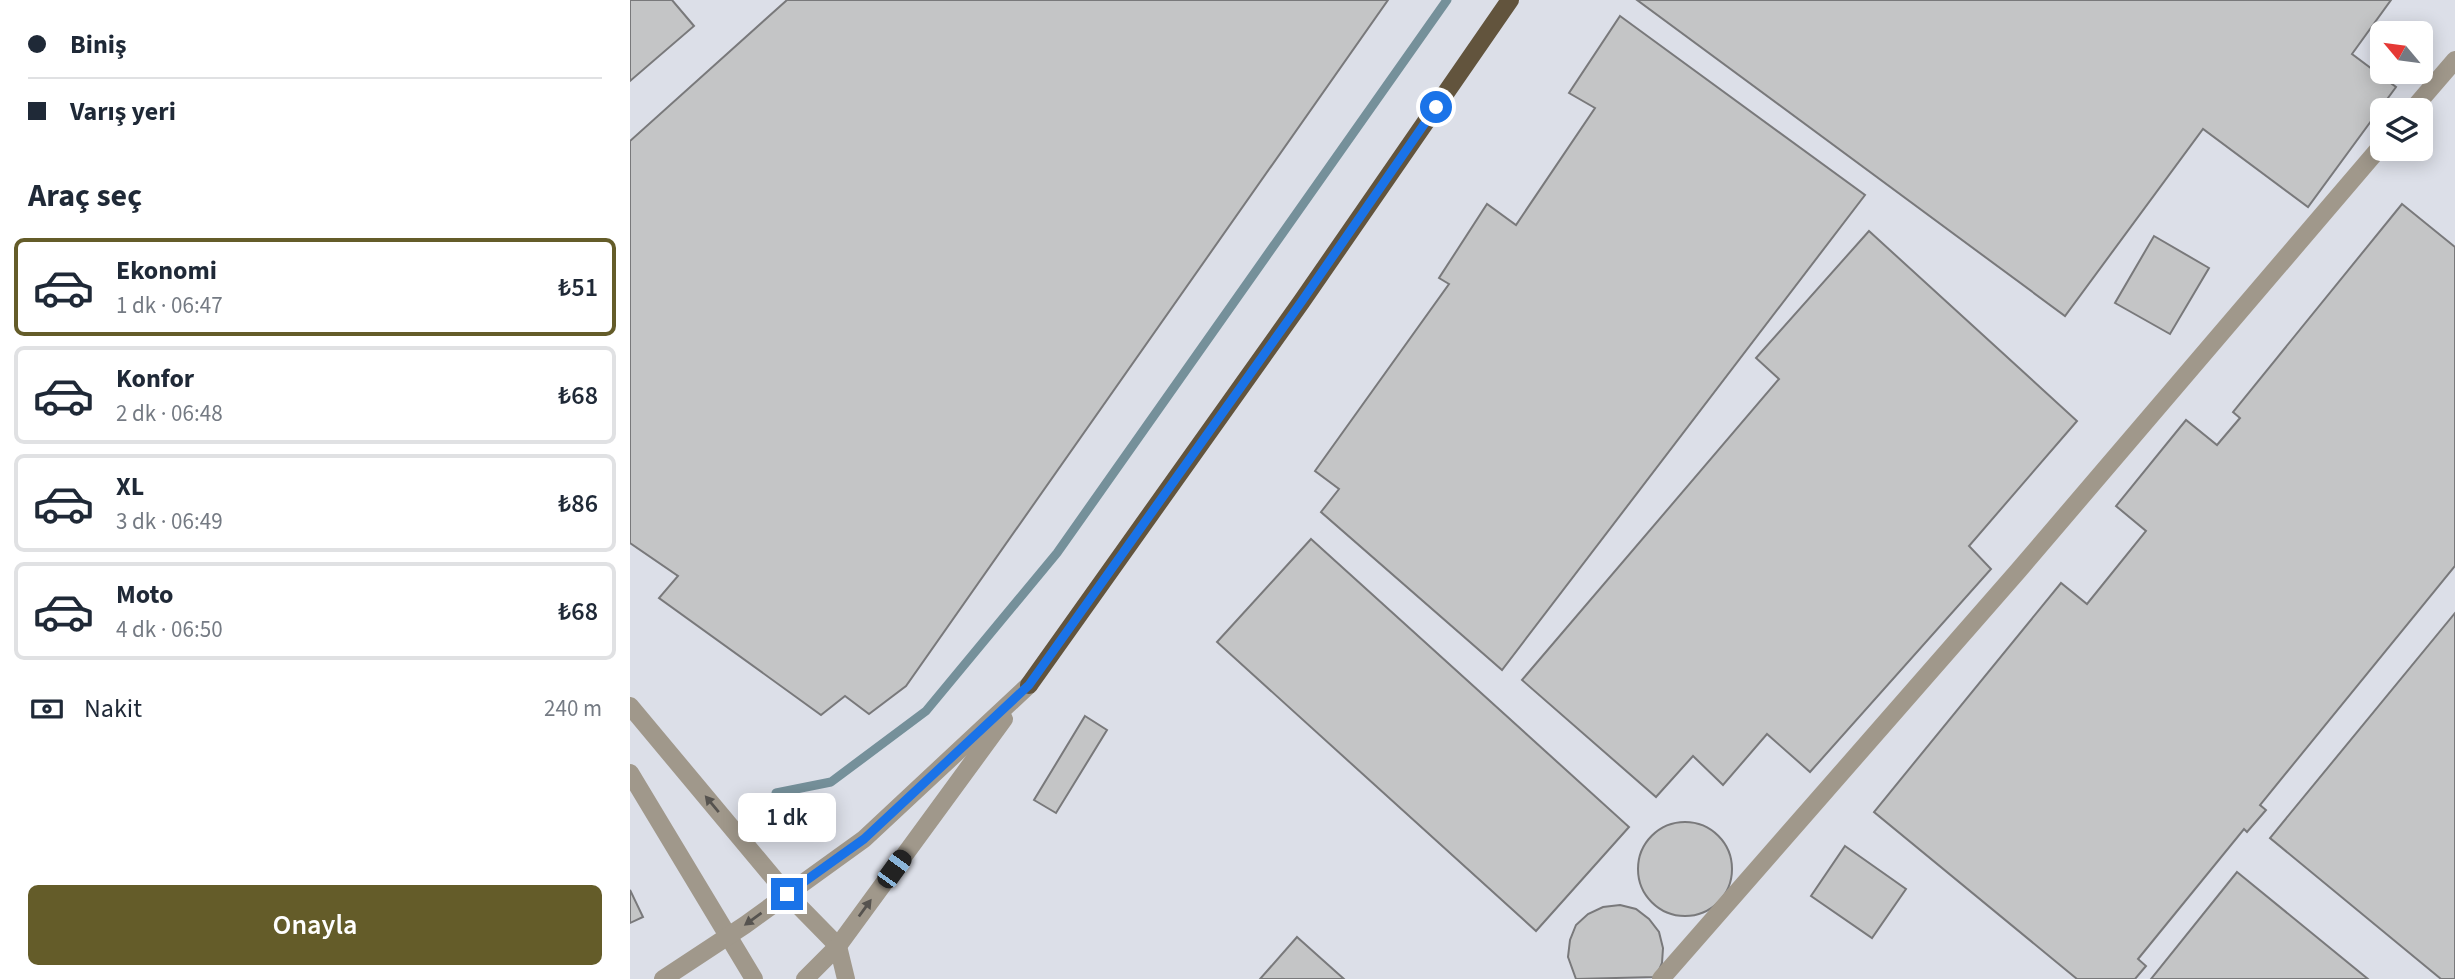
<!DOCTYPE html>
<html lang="tr">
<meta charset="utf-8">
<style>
body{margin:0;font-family:"Source Sans 3",sans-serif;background:#f2f2f3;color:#1f2937;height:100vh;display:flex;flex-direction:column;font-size:26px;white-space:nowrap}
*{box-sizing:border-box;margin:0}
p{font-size:23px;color:#747a83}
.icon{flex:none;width:38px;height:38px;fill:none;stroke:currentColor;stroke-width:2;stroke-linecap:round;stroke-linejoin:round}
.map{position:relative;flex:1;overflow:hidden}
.details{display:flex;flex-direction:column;background:#fff;width:630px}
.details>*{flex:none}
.top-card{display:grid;align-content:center;height:154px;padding:0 28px;background:#fff}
.needle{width:46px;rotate:299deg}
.controls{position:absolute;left:1740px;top:21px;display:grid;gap:14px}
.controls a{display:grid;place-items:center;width:63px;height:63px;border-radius:10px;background:#fff;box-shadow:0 4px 18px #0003;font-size:35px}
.end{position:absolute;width:32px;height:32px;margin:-16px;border:9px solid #1a73e8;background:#fff;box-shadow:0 0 0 4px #fff}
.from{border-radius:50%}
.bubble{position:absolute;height:49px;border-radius:10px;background:#fff;box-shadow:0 4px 18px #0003;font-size:23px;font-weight:600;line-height:49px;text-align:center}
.car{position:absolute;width:21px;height:42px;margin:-21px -10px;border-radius:9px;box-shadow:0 0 5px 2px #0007;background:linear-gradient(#222 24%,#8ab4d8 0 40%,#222 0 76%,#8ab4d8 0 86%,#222 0)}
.top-card b{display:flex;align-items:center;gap:24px;height:66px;font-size:26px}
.top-card b+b{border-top:2px solid #e0e1e3}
.top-card i{width:18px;height:18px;background:#1f2937}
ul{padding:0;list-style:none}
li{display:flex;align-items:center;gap:21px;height:98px;margin:0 14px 10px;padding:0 14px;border:4px solid #e0e1e3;border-radius:10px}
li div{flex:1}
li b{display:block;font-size:26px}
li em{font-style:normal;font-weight:600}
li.active{border-color:#645c29}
li>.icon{width:63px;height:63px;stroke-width:1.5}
h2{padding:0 28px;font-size:32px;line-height:84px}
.pay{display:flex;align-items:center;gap:18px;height:77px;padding:0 28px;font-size:26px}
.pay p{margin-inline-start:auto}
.primary-button{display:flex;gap:14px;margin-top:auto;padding:14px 28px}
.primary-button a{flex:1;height:80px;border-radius:10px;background:#645c29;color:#fff;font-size:28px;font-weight:600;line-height:80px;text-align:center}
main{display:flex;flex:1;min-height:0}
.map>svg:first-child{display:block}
.built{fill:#dcdfe8;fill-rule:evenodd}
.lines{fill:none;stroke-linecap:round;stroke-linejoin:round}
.stream{stroke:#75909a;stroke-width:9}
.building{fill:#c4c5c6;stroke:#79797b;stroke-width:2}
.minor{stroke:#a0988b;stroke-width:18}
.major{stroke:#62543d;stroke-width:18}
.oneway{fill:#56534f}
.route{stroke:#1a73e8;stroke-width:9}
</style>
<main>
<section class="details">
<div class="top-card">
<b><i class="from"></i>Biniş</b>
<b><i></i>Varış yeri</b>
</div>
<h2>Araç seç</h2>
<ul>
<li class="active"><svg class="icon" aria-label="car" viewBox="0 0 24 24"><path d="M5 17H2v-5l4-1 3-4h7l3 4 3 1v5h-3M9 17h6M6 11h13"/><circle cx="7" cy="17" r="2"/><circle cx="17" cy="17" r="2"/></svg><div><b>Ekonomi</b><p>1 dk · 06:47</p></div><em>₺51</em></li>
<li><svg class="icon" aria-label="car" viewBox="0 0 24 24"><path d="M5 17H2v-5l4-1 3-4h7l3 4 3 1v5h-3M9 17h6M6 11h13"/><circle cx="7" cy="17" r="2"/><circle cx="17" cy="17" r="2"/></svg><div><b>Konfor</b><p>2 dk · 06:48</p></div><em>₺68</em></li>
<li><svg class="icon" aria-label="car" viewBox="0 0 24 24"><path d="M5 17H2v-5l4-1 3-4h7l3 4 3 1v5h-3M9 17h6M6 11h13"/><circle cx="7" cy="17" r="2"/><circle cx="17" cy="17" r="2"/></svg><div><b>XL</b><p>3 dk · 06:49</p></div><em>₺86</em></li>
<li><svg class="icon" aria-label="car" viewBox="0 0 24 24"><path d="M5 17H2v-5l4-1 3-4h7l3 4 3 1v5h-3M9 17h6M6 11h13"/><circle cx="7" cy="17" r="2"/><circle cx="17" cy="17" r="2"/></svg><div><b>Moto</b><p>4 dk · 06:50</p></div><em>₺68</em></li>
</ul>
<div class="pay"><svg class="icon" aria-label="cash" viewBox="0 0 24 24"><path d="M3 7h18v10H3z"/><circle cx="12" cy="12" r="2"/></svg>Nakit<p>240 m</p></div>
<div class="primary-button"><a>Onayla</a></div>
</section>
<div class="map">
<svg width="1825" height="979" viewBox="0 0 1825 979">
<rect width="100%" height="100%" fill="#ebebed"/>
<path class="built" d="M0 0H1825V979H0ZM1752 33H1790V72H1752ZM1752 110H1790V149H1752Z"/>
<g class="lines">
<path class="stream" d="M146 793 201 782 296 711 427 553 817 0"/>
</g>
<g class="building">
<path d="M0 0H42L64 26 0 81Z"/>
<path d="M157 0H758L276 686 239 714 215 696 191 715 29 598 48 576 0 543V141Z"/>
<path d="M1007 0H1761L1722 54 1766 87 1678 207 1573 129 1435 316Z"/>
<path d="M990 16 1235 195 872 670 691 512 709 489 685 471 819 284 809 278 857 204 886 225 965 108 939 93Z"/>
<path d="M1772 204 1825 247V566L1630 805 1636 810 1617 832 1614 829 1508 959 1516 966 1505 979H1447L1244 812 1431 583 1457 604 1516 531 1486 506 1556 420 1587 445 1610 418 1603 412Z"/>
<path d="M1239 231 1447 421 1339 546 1361 569 1180 772 1137 734 1093 785 1063 756 1026 797 892 680 1149 379 1126 358Z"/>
<path d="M1524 236 1579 268 1540 334 1485 303Z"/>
<path d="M681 539 999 827 906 931 587 642Z"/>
<path d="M1825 613V979H1811L1640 838Z"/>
<path d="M455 716 477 730 426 813 404 800Z"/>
<circle cx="1055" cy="869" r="47"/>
<path d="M1215 846 1276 889 1242 938 1181 896Z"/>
<path d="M1607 872 1738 979H1521Z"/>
<path d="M0 890 13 917 0 923Z"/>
<path d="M990 905 1006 909 1019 919 1029 932 1033 948 1032 963 1026 977 946 979 938 957 940 940 946 925 958 914 973 907Z"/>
<path d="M667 937 714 979H630Z"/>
</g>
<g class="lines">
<g class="minor">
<path d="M1782 110 1825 60"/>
<path d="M0 706 157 894 208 946 216 979"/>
<path d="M0 773 124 979"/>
<path d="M33 979 115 925 234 839 399 685"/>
<path d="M175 979 208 946 374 719"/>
<path d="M1031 979 1388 571 1752 145"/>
</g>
<path class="major" d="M399 685 672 301 880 0"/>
</g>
<defs><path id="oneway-solid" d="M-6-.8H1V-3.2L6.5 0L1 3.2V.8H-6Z" transform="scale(1.75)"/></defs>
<g class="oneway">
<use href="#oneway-solid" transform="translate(82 804) rotate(-130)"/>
<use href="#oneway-solid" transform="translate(235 908) rotate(-54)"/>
<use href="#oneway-solid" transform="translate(123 919) rotate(144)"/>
</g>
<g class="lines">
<path class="route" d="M157 894 234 839 399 685 672 301 806 107"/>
</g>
</svg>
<div class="controls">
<a><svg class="needle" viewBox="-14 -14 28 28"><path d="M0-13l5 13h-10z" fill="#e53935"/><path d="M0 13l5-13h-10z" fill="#747a83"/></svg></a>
<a><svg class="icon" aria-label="layers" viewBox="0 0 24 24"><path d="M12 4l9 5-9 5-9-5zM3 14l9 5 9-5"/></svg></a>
</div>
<i class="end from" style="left:806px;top:107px"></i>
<i class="end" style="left:157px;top:894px"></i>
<div class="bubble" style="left:108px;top:793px;width:98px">1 dk</div>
<i class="car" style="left:264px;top:869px;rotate:36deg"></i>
</div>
</main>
